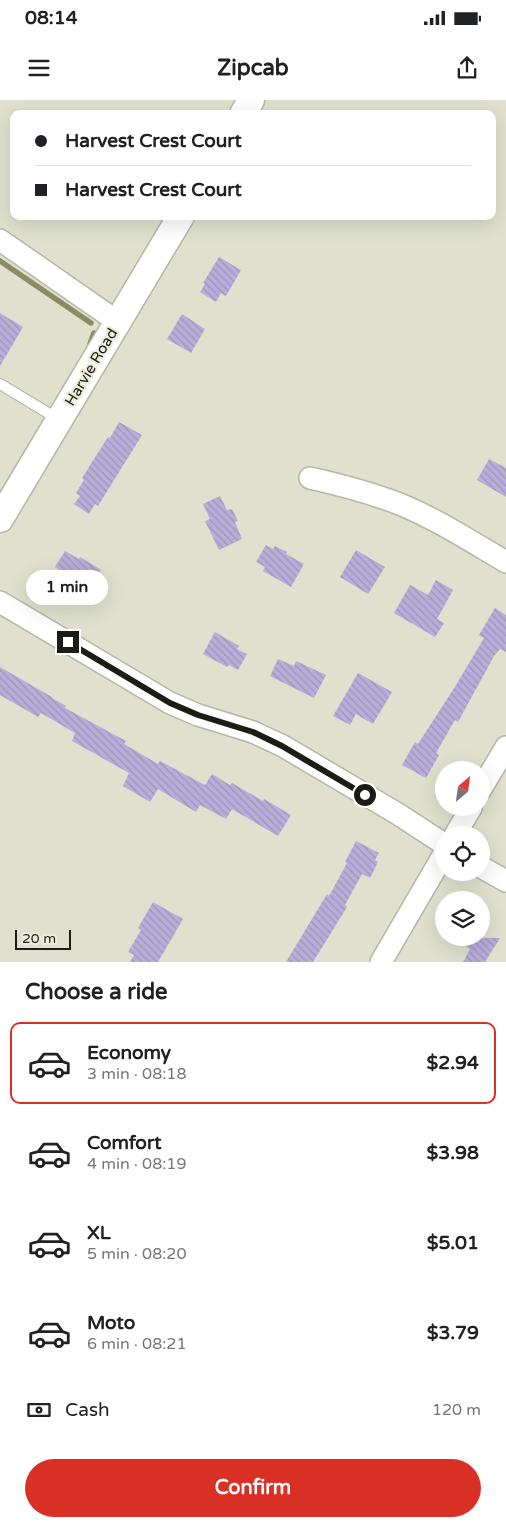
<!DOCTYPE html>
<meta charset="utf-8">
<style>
body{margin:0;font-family:"Varela Round",sans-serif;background:#f6f6f6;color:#202124;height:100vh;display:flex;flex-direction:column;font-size:19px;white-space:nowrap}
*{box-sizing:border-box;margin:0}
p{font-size:16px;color:#757577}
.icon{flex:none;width:28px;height:28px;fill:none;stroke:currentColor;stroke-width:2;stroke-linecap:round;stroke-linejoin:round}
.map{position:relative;height:862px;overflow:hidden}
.details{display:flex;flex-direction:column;background:#fff;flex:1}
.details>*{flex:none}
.hud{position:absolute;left:10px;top:10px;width:486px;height:110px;border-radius:10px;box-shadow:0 5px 20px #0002;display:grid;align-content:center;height:110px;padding:0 25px;background:#fff}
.needle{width:32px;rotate:29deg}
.tools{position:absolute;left:435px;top:661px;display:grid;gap:10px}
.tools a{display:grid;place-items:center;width:55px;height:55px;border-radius:50%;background:#fff;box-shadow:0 5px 20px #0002;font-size:25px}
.scale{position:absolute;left:15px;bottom:12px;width:56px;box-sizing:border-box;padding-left:5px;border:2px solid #1c1c15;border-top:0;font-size:14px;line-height:18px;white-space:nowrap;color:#1c1c15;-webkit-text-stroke:4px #eceedb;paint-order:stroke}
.end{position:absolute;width:22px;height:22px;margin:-11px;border:6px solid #1c1c15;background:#fff;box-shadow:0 0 0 2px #fff}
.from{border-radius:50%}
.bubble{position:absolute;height:35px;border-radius:18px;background:#fff;box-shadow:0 5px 20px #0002;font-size:16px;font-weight:700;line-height:35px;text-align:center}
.hud b{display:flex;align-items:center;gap:18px;height:48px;font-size:19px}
.hud b+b{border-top:1px solid #e0e0e0}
.hud i{width:12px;height:12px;background:#202124}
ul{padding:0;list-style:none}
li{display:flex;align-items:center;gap:15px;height:82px;margin:0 10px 8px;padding:0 15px;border:2px solid transparent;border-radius:10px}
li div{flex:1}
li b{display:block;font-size:19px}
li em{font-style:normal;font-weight:700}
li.active{border-color:#d93025}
li>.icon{width:45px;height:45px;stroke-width:1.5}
h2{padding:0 25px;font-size:22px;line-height:60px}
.pay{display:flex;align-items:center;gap:12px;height:55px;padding:0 25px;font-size:19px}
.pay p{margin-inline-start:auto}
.button{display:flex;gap:10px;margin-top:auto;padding:10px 25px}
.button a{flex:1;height:58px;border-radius:30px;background:#d93025;color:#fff;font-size:20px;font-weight:700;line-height:58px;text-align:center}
.status{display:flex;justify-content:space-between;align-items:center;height:35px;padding:0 25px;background:#fff;direction:ltr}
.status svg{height:14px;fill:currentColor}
header{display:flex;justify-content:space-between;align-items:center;height:65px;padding:0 25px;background:#fff;font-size:22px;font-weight:700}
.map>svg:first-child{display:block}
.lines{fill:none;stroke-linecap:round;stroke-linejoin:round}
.stream{stroke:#8a8d61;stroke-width:5.5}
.building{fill:url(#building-back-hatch)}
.service-casing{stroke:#b5b6a4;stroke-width:12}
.minor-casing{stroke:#b5b6a4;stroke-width:24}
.tertiary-casing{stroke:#b5b6a4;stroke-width:29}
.service{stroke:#fff;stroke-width:10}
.minor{stroke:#fff;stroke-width:21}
.tertiary{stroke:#fff;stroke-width:26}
.route{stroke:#1c1c15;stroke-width:6}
.labels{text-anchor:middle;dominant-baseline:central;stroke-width:4.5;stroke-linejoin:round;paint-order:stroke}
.street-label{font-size:15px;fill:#1c1c15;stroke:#eceedb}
</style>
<div class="status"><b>08:14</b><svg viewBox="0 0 49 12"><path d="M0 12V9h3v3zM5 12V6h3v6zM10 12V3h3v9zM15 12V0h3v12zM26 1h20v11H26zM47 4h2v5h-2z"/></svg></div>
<header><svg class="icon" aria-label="menu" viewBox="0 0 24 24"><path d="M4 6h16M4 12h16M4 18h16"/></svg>Zipcab<svg class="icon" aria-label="share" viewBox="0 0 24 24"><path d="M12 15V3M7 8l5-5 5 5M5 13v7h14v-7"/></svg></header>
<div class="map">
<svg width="506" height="862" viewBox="0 0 506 862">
<defs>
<pattern id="building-back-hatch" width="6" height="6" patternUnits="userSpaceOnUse" patternTransform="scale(1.25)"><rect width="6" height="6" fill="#b9add9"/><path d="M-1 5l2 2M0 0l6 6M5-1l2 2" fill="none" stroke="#9e94b9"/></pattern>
</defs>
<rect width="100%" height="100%" fill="#dfe1ce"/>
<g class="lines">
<g class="stream">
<path d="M0 161 91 223"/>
<path d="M90 244 94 233"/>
</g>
</g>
<g class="building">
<path d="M219 157 241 170 226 196 221 193 216 202 200 192 205 184 203 183Z"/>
<path d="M0 213 23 227 0 266Z"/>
<path d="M182 214 205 229 191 253 167 239Z"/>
<path d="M119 322 142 335 98 406 95 404 89 414 74 404 80 396 76 393 84 380 82 378 108 337 110 338Z"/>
<path d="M489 359 506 368V397L477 380Z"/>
<path d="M220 396 227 410 232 409 238 421 235 422 242 439 219 450 205 421 210 419 203 404Z"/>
<path d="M266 445 273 449 275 446 287 452 286 454 304 464 291 487 263 471 265 467 256 462Z"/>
<path d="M356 450 385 467 368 494 340 477Z"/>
<path d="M65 451 79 459 80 457 101 470 93 483 87 479 81 489 68 481 70 477 55 467Z"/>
<path d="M436 480 453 490 437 519 444 523 435 537 394 513 410 485 428 495Z"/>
<path d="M495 508 506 515V552L500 549 494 556 458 622 455 620 436 653 439 655 426 678 402 665 415 642 418 644 456 585 484 538 479 535Z"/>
<path d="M215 532 239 546 237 549 247 554 238 570 229 565 227 567 203 554Z"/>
<path d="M278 559 294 566 296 561 326 575 314 598 270 576Z"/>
<path d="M0 567 52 597V598L66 606 65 608 126 641 124 644 158 664 160 661 205 685 212 674 230 685 232 683 263 701 264 699 291 715 278 736 232 709 226 719 200 705 196 712 158 689 150 702 123 686 129 673 72 641 75 633 41 613 38 617 0 595Z"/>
<path d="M358 573 392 592 373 624 356 614 350 625 333 616Z"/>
<path d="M356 741 379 753 375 760 378 762 370 778 362 774 345 805 347 807 313 862H286L327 794 329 796 347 763 345 762Z"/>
<path d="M153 802 183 819 158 862H130L134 855 128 852 141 830 138 828Z"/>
<path d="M452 838H500L485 862H463L470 849Z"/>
</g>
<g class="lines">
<defs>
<path id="service" d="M0 284 58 319"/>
<g id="minor">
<path d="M0 140 118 222"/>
<path d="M310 378C341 385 372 393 402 405 438 420 472 442 506 462"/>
<path d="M0 502 170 603 198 615 253 632 283 646 398 714 444 744"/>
<path d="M481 689 506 647"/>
<path d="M455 735 471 708"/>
<path d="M481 767 506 781"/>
<path d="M381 862 444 754"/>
</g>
<g id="tertiary">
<path d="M243 14 251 0"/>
<path d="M0 419 181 116"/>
</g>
</defs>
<use href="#service" class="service-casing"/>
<use href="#minor" class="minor-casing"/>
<use href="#tertiary" class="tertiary-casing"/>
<use href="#service" class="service"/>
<use href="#minor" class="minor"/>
<use href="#tertiary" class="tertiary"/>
</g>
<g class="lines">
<path class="route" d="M68 542 170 603 198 615 253 632 282 646 365 695"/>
</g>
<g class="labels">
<g class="street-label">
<text transform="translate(91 267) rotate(-59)">Harvie Road</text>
</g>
</g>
</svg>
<div class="tools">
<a><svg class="needle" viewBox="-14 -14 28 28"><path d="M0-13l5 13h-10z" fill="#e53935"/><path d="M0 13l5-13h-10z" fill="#757577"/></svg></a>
<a><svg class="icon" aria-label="locate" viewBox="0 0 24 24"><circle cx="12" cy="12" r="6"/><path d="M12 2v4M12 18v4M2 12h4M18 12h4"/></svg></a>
<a><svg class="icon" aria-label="layers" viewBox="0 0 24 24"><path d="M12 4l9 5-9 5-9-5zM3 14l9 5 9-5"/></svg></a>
</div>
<div class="scale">20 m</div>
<i class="end from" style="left:365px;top:695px"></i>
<i class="end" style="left:68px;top:542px"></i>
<div class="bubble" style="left:26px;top:470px;width:82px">1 min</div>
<div class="hud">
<b><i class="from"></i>Harvest Crest Court</b>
<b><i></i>Harvest Crest Court</b>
</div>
</div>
<section class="details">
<h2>Choose a ride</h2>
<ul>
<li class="active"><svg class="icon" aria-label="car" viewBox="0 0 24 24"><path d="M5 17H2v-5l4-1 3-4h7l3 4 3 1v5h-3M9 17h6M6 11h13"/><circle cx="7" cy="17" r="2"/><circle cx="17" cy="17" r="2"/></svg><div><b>Economy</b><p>3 min · 08:18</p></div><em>$2.94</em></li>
<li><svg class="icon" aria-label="car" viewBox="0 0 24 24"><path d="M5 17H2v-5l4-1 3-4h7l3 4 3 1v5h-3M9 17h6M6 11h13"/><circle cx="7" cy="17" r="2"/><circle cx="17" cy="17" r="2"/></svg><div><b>Comfort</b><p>4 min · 08:19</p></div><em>$3.98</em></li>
<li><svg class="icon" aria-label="car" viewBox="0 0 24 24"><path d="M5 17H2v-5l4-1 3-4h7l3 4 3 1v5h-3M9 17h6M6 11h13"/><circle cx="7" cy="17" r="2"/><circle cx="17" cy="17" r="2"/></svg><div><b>XL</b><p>5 min · 08:20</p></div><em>$5.01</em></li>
<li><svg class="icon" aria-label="car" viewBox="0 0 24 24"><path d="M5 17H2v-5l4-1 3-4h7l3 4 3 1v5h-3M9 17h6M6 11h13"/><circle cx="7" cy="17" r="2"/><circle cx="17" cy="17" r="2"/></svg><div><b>Moto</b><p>6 min · 08:21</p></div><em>$3.79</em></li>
</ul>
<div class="pay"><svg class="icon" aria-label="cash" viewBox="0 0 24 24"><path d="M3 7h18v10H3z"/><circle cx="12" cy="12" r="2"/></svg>Cash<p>120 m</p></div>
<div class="button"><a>Confirm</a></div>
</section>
